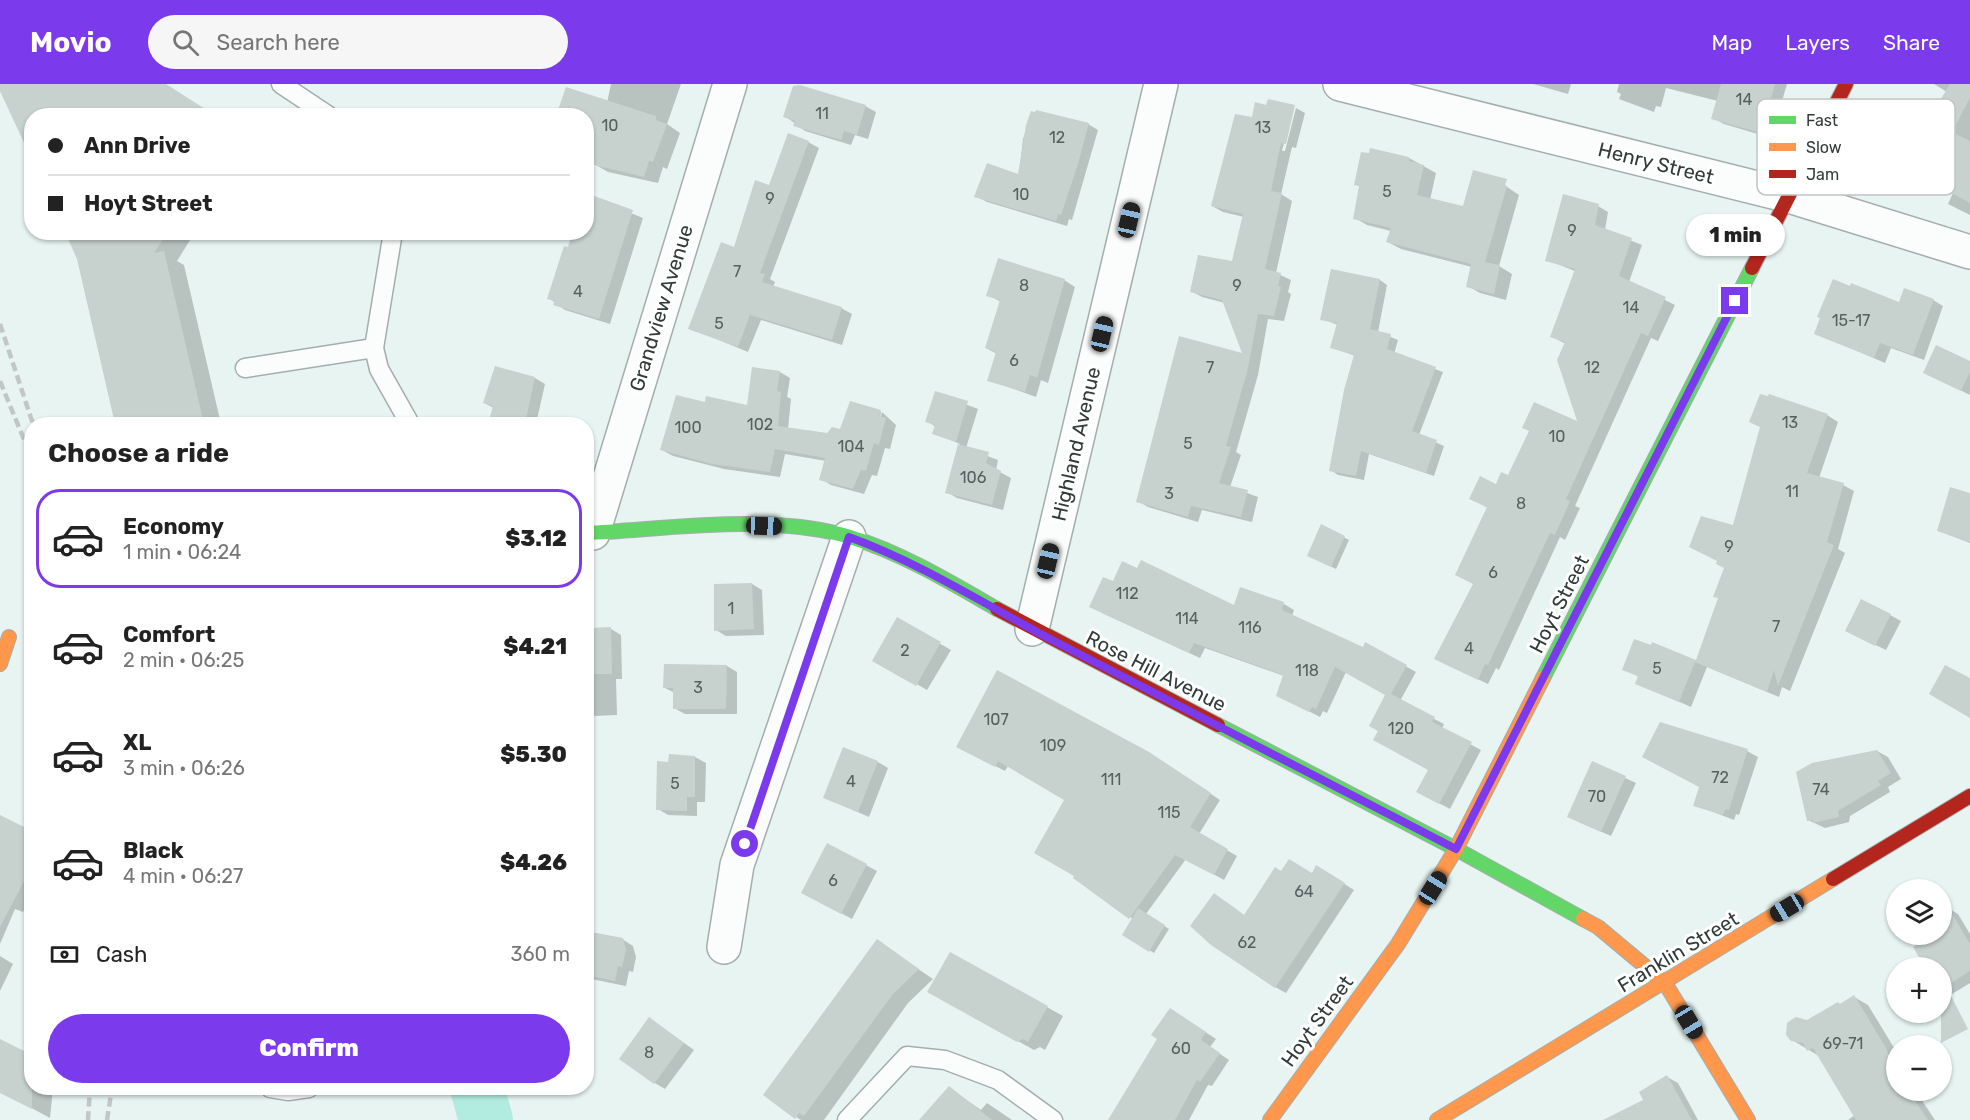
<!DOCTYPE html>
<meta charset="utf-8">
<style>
body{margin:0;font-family:Rubik,sans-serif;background:#f6f6f6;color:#222;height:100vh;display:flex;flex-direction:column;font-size:22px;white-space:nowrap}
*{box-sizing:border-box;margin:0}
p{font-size:20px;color:#767676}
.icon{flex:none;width:33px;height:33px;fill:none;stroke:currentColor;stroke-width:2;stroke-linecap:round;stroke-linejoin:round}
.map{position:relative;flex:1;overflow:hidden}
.side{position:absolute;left:24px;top:333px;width:570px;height:678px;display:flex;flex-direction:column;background:#fff;border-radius:24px;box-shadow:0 2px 4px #0004}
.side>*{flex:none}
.top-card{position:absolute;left:24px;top:24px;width:570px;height:132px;border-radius:24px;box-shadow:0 2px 4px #0004;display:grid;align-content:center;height:132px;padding:0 24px;background:#fff}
.controls{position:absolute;left:1886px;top:795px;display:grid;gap:12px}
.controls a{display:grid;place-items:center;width:66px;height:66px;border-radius:50%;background:#fff;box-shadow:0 2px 4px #0004;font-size:30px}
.end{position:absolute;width:27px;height:27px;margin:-14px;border:8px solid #7c3aed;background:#fff;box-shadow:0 0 0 3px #fff}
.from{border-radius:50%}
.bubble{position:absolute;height:42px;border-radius:21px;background:#fff;box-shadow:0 2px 4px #0004;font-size:20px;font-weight:800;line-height:42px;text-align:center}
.car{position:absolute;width:18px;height:36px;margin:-18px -9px;border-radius:8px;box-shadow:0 0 4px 2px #0007;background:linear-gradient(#222 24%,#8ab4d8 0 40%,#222 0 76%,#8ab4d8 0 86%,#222 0)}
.top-card b{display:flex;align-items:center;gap:21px;height:57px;font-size:22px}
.top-card b+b{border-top:2px solid #e0e0e0}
.top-card i{width:15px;height:15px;background:#222}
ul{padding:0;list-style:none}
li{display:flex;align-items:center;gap:18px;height:99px;margin:0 12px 9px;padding:0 12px;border:3px solid transparent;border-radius:24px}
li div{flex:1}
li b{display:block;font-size:22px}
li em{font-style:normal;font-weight:800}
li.current{border-color:#7c3aed}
li>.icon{width:54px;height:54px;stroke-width:1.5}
h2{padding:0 24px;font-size:27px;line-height:72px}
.pay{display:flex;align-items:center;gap:15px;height:66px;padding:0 24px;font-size:22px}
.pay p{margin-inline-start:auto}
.cta{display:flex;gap:12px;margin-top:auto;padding:12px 24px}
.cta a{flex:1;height:69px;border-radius:36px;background:#7c3aed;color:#fff;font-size:24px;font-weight:800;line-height:69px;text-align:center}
header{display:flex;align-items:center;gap:36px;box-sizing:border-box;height:84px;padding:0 30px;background:#7c3aed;color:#fff}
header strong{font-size:28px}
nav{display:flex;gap:33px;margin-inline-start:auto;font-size:21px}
.search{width:420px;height:54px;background:#f6f6f6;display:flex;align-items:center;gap:15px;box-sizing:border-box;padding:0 21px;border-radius:33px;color:#767676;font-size:22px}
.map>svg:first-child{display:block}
.shadow{fill:#0003}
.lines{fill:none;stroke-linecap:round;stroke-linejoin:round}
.river{stroke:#b2ece1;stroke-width:54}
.building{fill:#c7d1ce}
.lane-casing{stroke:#a4aeac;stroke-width:21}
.street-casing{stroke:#a4aeac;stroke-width:36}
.fast-casing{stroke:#a4aeac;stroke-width:16}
.slow-casing{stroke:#a4aeac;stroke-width:16}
.jam-casing{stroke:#a4aeac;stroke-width:16}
.lane{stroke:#fbfdfd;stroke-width:18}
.street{stroke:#fbfdfd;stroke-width:33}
.fast{stroke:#63d668;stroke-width:14}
.slow{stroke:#ff974d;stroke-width:14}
.jam{stroke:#b3261e;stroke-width:14}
.rail{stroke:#c3c6c6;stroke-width:4.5;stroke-dasharray:9 4.5;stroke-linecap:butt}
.route{stroke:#7c3aed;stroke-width:8}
.labels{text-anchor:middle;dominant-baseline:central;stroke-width:6;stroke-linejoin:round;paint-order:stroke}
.number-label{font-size:16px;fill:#56605e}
.street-label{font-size:20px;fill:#313b39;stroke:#fff}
.key{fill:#fff;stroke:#c1c4c4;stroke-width:1.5}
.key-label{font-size:16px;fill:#313b39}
</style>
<header>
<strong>Movio</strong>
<div class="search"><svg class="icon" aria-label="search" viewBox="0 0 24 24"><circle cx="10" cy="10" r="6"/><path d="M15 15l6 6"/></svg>Search here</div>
<nav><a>Map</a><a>Layers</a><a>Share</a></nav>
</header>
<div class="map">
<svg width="1970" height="1036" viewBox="0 0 1970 1036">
<rect width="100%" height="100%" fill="#e7f4f1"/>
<g class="shadow">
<path d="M611 0H681L667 40 680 49 667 85 663 83 658 99 608 88 594 80Z"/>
<path d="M1533 0H1571L1568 10Z"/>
<path d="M1619 0H1787L1771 54 1724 40 1713 34 1718 17 1666 4 1661 23 1656 22 1654 28 1619 15 1621 10 1617 8Z"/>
<path d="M1934 0H1970V131L1948 120 1953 109 1922 48 1947 8Z"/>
<path d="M865 22 876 28 868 55 855 51 851 61 805 47 785 32Z"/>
<path d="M1268 23 1296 24H1293L1282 67H1285L1296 24 1305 29 1296 64 1292 63 1281 110 1292 117 1276 189 1291 196 1288 208 1291 210 1284 237 1268 235 1258 291 1236 368 1241 371 1230 403 1258 413 1252 438 1202 426 1198 438 1148 423 1138 417 1245 271 1225 219 1202 213 1191 207 1233 179 1244 133 1223 128 1212 122 1253 35Z"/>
<path d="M1032 29 1088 40 1098 46 1072 136 1069 135 1067 142 987 118 976 112 1019 92 1023 55Z"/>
<path d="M808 58 819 64 770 195 775 198 773 203 841 224 852 230 842 261 761 236 748 268 690 244 770 103Z"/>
<path d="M1409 74 1436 89 1430 116 1471 144 1484 97 1507 103 1519 111 1499 182 1512 190 1506 216 1480 209 1468 202 1472 183 1401 165 1388 158 1391 147 1367 141 1355 134 1361 103 1355 100Z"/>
<path d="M586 111 643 134 610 240 565 226 549 214 569 165 586 148Z"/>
<path d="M1598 122 1608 128 1605 146 1642 161 1629 198 1675 221 1658 257 1651 254 1575 422 1580 424 1565 456 1560 453 1499 586 1496 584 1488 600 1446 580 1474 500 1488 424 1471 415 1509 393 1580 340 1566 260 1552 253 1575 187 1547 176Z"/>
<path d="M66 148H195L177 177 184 181 221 340H116L78 174Z"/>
<path d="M1064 196 1075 203 1048 299 1041 296 1036 313 989 296 997 270 986 264 1001 218 988 211Z"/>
<path d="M1380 196 1387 201 1378 248 1398 256 1394 270 1443 288 1419 351 1444 362 1434 392 1369 370 1364 396 1338 391 1331 386 1355 272 1332 263 1338 241 1322 235Z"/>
<path d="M1933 216 1943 222 1924 276 1891 264 1885 279 1816 249 1900 220Z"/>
<path d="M1970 278V311L1925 289Z"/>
<path d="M780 288 790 294 787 313 791 315 788 345 827 351 841 347 851 319 881 328 879 339 882 328 896 341 890 365 885 364 877 392 872 391 864 410 831 401 821 395 826 377 785 370 780 393 724 385 673 372 662 366 706 320 749 323Z"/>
<path d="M535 294 545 300 536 340H490L494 324 484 319Z"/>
<path d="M936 309 978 325 966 364 998 376 996 386 1011 394 1003 426 957 414 947 408 960 360 934 349 936 343 927 337Z"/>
<path d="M1827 331 1838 338 1819 394 1843 401 1854 407 1838 465 1845 469 1790 607 1782 603 1779 613 1707 583 1691 623 1637 599 1639 593 1624 585 1696 578 1720 515 1734 443Z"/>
<path d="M1970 411V459L1939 447Z"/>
<path d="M1322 442 1349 456 1336 485 1313 474Z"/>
<path d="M1113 499 1234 523 1241 504 1284 520 1294 526 1292 532 1364 565 1366 560 1416 588 1400 617 1444 640 1442 645 1481 666 1450 725 1429 714 1430 686 1387 611 1346 588 1327 629 1323 627 1320 633 1289 617 1284 592 1205 564 1200 574 1102 529Z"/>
<path d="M752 500 762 506 764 551 726 552 716 546Z"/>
<path d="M1890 531 1901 537 1886 566 1857 552Z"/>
<path d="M897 535 951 566 927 606 874 576Z"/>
<path d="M586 545H611L621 551 622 595H616L617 631 594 632 586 627Z"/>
<path d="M727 582 737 588V630H685L674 624 675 609 665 604Z"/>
<path d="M1747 667 1758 673 1739 731 1736 730 1734 736 1695 721Z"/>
<path d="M1877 667 1888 673 1901 695 1888 703 1890 708 1850 732 1849 738 1825 744 1808 736Z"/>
<path d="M968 668 1160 676 1220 716 1199 750 1237 772 1224 796 1186 775 1146 830 1169 845 1154 869 1124 850 1133 835 1075 794 1066 716 1008 682 1005 687Z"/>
<path d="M695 673 706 679 705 718H697V732L668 731 658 725 670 679Z"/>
<path d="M878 678 888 684 869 733 825 714Z"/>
<path d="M1593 679 1636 699 1611 752 1579 738Z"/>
<path d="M0 734 32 751V813L23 828 15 825 0 860Z"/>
<path d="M828 761 877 787 852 835 813 814Z"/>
<path d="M1327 789 1354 806 1286 909 1275 903 1225 817 1245 832 1313 791Z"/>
<path d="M1948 824 1958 830 1970 850V899L1952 910 1941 903V828Z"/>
<path d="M586 848 622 855 633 862 636 873 633 888 629 887 626 902 586 894Z"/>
<path d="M877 857 933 895 908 919 824 1036H801L796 1033Z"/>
<path d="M951 870 1063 932 1045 966 1040 963 1034 966 929 907Z"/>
<path d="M0 872 13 880 0 907Z"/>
<path d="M1854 913 1868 921 1896 967V1006H1915L1935 1036H1848L1855 1031 1819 972 1792 956 1807 938Z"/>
<path d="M1181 932 1216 955 1210 963 1229 976 1212 1002 1208 1001 1189 1036H1109L1159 955Z"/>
<path d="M650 935 694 966 665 1005 655 999Z"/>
<path d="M0 956 32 1004H53L50 1034 0 1007Z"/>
<path d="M1667 993 1678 999 1698 1036H1638L1645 1016Z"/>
<path d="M949 1004 981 1026 987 1019 1012 1036H921Z"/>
</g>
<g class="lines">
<path class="river" d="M477 1004 486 1036"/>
</g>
<g class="building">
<path d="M0 0H166L216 32H32V76L0 7Z"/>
<path d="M1721 0H1775L1761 49 1711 35Z"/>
<path d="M1950 0H1970V14L1952 48 1970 57V119L1892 77 1911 41 1922 46Z"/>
<path d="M800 1 866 21 857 51 844 47 841 56 793 42 795 37 783 33 793 2Z"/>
<path d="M566 3 656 32V36L667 40 653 78 649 77 644 93 586 79V32H556Z"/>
<path d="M1268 15 1295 21 1286 60 1281 59 1271 107 1282 109 1265 185 1281 189 1278 202 1281 203 1274 232 1258 230 1248 284 1226 362 1231 363 1219 399 1248 406 1241 433 1191 422 1188 433 1136 418 1179 252 1242 269 1222 216 1190 208 1198 171 1232 177 1243 130 1211 122 1235 30 1252 33 1255 18 1266 21Z"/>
<path d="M1036 26 1089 39 1078 80 1061 131 1058 130 1056 137 974 113 987 79 1018 90 1026 41 1031 27 1035 28Z"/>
<path d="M788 49 809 57 760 189 765 190 762 198 842 223 832 256 750 231 738 263 688 245 721 158 734 163 755 96 769 101Z"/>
<path d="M1370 64 1409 73V77L1424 81 1417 111 1463 122 1473 86 1507 95 1505 101 1507 102 1485 178 1500 181 1494 210 1466 203 1471 180 1386 158 1391 144 1353 135 1359 102 1354 101 1361 68 1369 69Z"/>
<path d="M586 109 633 126 599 235 553 221 555 217 547 215 564 162 568 163 572 148H586Z"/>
<path d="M1563 110 1599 120 1595 141 1632 154 1619 192 1666 213 1648 252 1641 249 1566 415 1570 417 1555 451 1550 449 1488 581 1485 580 1478 596 1434 575 1473 500 1455 491 1487 423 1469 415 1480 392 1496 400 1501 388 1508 391 1529 347 1522 344 1534 318 1577 337 1557 276 1565 258 1550 253 1575 185 1545 177Z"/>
<path d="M65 148H168L154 169 164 167 204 340H115L77 175Z"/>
<path d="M998 174 1065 195 1037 294 1030 291 1025 308 987 297 996 268 985 264 1000 216 986 212Z"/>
<path d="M1331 185 1380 195 1370 245 1391 250 1387 265 1436 283 1412 347 1437 356 1426 389 1361 367 1356 392 1329 387 1344 306 1354 271 1330 264 1337 239 1320 236Z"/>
<path d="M1833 195 1850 202 1851 199 1899 218 1904 204 1934 215 1913 271 1880 259 1874 274 1814 250 1820 234 1817 233Z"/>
<path d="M1936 261 1970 277V288L1961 307 1923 289Z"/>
<path d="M495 282 535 293 525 340H488L493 322 483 319Z"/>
<path d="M752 283 780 287 777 307 781 308 778 342 827 349 832 343 840 345 850 317 881 326 879 332 886 334 879 361 874 359 866 387 861 386 853 405 819 396 825 374 775 365 770 388 712 380 660 366 676 311 705 318 706 312 747 321Z"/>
<path d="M935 307 968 317 956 358 932 350 935 341 925 338Z"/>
<path d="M1760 310 1768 312 1769 310 1828 330 1807 389 1844 399 1827 458 1834 461 1778 602 1774 586 1767 608 1695 578 1679 618 1635 600 1638 592 1622 586 1634 555 1651 561 1652 558 1696 576 1718 514 1713 513 1724 484 1716 480 1717 477 1689 463 1701 432 1733 441 1760 343 1749 338Z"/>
<path d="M958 360 989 368 986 379 1001 387 992 421 945 409Z"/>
<path d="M1950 403 1970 409V458L1937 447Z"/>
<path d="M1321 440 1345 452 1331 483 1307 472Z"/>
<path d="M1141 476 1234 521 1240 503 1284 518 1282 526 1363 563 1365 558 1407 581 1391 610 1435 633 1432 638 1472 658 1439 720 1416 708 1428 686 1373 656 1378 647 1369 642 1385 611 1335 583 1316 625 1312 623 1309 628 1276 612 1283 591 1194 559 1189 569 1089 523 1103 493 1113 497 1122 477 1137 484Z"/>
<path d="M752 499 754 545 714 547V500Z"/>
<path d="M1861 515 1891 530 1875 562 1845 547Z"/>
<path d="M897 533 941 558 916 602 872 577Z"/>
<path d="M611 543 612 590H586V544Z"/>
<path d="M664 580 727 581 726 625H673V604H663Z"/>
<path d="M1945 581 1970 594V634L1929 610Z"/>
<path d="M997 586 1149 668 1211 709 1190 743 1228 765 1214 791 1175 771 1129 835 1073 794 1074 792 1034 769 1064 716 998 677 995 683 956 663Z"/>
<path d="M1660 638 1748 665 1729 726 1725 725 1723 731 1693 722 1699 703 1642 673Z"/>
<path d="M843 663 878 677 858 728 823 714Z"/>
<path d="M1877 666 1891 689 1878 697 1881 701 1838 727 1839 733 1813 739V736L1807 737 1796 688 1812 679Z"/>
<path d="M669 670 695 672V713H687V727L656 726 657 677 668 678Z"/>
<path d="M1592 677 1626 692 1601 748 1567 733Z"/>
<path d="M0 731 32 747V782L0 843Z"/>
<path d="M827 759 867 780 841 830 801 809Z"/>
<path d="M1289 775 1312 789 1316 781 1345 799 1275 904 1211 861 1190 842 1214 809 1244 831 1275 783 1281 787Z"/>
<path d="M1941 811 1970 860V887L1946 902 1968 945 1941 959V884H1925L1913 863 1918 860 1912 850H1941Z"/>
<path d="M1138 824 1165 841 1149 868 1122 851Z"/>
<path d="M586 847 623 854 626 866 622 883 618 882 615 897 586 891Z"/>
<path d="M877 855 919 885 893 910 804 1032 799 1029 795 1035 763 1011Z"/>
<path d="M950 868 1048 922 1028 958 1023 955 1017 958 927 908Z"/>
<path d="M1854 911 1885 962 1896 987V1006H1908L1928 1036H1856L1813 964 1807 967 1803 959 1791 957 1786 951 1787 939 1791 936 1796 933 1807 936 1838 918 1840 920Z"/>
<path d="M1170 924 1206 948 1201 956 1220 969 1200 998 1197 996 1175 1036H1108L1157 955 1151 951Z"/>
<path d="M649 933 684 959 654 1000 619 975Z"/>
<path d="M0 955 32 971V1025L0 1009Z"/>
<path d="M1667 991 1692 1036H1603L1643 1016 1639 1008Z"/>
<path d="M949 1002 992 1036H919Z"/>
</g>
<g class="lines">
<defs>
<g id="lane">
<path d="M281 0 329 32"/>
<path d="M393 148 374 264 379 285 410 340"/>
<path d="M245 284 374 264"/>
<path d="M270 1004 288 1007 309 1004"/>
<path d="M847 1036 907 972 945 976 998 996 1053 1036"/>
</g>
<g id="street">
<path d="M1340 0 1789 112 1970 168"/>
<path d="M593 449 730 0"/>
<path d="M1032 545 1161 0"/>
<path d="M724 863 737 781 849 453"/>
</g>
<g id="fast">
<path d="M586 449C670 445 768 429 850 453 902 469 950 498 997 525"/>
<path d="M1543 594 1752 184"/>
<path d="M1218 641 1456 765 1583 835"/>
</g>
<g id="slow">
<path d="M0 580 9 553"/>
<path d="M1583 835 1598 843 1665 899 1748 1036"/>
<path d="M1270 1036 1398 860 1456 765 1543 594"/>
<path d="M1437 1036 1833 795"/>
</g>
<g id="jam">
<path d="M1752 184 1846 0"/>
<path d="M997 525 1218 641"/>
<path d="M1833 795 1970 712"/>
</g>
</defs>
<use href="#lane" class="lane-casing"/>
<use href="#street" class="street-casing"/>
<use href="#fast" class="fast-casing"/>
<use href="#slow" class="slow-casing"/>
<use href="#jam" class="jam-casing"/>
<use href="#lane" class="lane"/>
<use href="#street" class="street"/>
<use href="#fast" class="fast"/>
<use href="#slow" class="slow"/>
<use href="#jam" class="jam"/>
<g class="rail">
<path d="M0 240 33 340"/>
<path d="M0 297 32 375"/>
<path d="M88 1036 90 1004"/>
<path d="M107 1036 112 1004"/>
</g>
</g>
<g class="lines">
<path class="route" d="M745 760 849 453C923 480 987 522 1056 558 1189 627 1323 696 1456 765L1735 217"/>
</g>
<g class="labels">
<g class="number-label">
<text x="1744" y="15">14</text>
<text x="822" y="29">11</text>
<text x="610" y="41">10</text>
<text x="1263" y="43">13</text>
<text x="1057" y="53">12</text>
<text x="1387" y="107">5</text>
<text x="1021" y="110">10</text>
<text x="770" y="114">9</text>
<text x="1572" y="146">9</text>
<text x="737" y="187">7</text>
<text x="1024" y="201">8</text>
<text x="1237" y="201">9</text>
<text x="578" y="207">4</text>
<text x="1631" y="223">14</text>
<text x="1851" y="236">15-17</text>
<text x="719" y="239">5</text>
<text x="1014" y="276">6</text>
<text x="1210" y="283">7</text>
<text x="1592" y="283">12</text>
<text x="1790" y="338">13</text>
<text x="760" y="340">102</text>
<text x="688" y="343">100</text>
<text x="1557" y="352">10</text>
<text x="1188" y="359">5</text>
<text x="851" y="362">104</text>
<text x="973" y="393">106</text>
<text x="1792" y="407">11</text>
<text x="1169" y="409">3</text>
<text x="1521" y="419">8</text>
<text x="1729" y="462">9</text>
<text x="1493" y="488">6</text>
<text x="1127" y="509">112</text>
<text x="731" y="524">1</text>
<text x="1187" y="534">114</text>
<text x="1776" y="542">7</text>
<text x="1250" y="543">116</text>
<text x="1469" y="564">4</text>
<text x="905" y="566">2</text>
<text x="1657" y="584">5</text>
<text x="1307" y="586">118</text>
<text x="698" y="603">3</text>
<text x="996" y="635">107</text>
<text x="1401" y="644">120</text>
<text x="1053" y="661">109</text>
<text x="1720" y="693">72</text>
<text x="1111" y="695">111</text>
<text x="851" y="697">4</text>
<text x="675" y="699">5</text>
<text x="1821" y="705">74</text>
<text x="1597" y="712">70</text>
<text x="1169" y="728">115</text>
<text x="833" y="796">6</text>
<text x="1304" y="807">64</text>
<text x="1247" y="858">62</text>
<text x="1843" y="959">69-71</text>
<text x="1181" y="964">60</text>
<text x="649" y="968">8</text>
</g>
<g class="street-label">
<text transform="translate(1656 79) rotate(14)">Henry Street</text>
<text transform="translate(661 224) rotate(-73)">Grandview Avenue</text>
<text transform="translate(1076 360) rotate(-77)">Highland Avenue</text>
<text transform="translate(1559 520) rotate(-63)">Hoyt Street</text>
<text transform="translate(1156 587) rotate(27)">Rose Hill Avenue</text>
<text transform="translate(1678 868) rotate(-31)">Franklin Street</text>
<text transform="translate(1317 937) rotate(-54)">Hoyt Street</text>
</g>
</g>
<rect x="1757" y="15" width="198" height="96" rx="9" class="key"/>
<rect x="1769" y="32" width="27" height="8" fill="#63d668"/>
<rect x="1769" y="59" width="27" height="8" fill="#ff974d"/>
<rect x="1769" y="86" width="27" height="8" fill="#b3261e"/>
<g class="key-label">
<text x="1806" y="42">Fast</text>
<text x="1806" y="69">Slow</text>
<text x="1806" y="96">Jam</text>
</g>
</svg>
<div class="controls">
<a><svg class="icon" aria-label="layers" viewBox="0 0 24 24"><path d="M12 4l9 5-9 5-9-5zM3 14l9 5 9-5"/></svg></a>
<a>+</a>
<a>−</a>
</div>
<i class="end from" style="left:745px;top:760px"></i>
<i class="end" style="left:1735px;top:217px"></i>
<div class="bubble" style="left:1686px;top:130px;width:99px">1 min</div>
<i class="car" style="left:1129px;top:136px;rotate:13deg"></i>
<i class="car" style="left:1102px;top:250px;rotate:13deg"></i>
<i class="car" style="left:764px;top:442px;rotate:92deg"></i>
<i class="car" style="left:1048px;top:477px;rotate:13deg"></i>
<i class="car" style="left:1433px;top:804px;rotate:32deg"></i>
<i class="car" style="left:1787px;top:824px;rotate:239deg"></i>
<i class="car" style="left:1689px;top:938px;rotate:149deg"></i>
<div class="top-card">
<b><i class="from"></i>Ann Drive</b>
<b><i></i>Hoyt Street</b>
</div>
<section class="side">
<h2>Choose a ride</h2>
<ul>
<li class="current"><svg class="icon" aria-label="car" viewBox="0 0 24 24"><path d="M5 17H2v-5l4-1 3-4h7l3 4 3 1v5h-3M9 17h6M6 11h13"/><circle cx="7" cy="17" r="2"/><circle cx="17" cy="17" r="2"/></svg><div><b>Economy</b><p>1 min · 06:24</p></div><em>$3.12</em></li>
<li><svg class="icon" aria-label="car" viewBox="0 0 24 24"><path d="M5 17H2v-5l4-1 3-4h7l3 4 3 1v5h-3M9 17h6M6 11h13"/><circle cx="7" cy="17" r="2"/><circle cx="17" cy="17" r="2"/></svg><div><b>Comfort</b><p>2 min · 06:25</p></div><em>$4.21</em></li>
<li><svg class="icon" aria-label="car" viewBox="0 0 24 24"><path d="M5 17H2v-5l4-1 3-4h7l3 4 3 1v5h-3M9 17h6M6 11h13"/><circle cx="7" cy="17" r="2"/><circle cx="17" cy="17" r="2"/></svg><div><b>XL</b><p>3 min · 06:26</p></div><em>$5.30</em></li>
<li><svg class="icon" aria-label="car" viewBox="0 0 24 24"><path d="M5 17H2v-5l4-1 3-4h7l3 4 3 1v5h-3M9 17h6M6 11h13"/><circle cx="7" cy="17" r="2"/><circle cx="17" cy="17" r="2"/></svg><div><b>Black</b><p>4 min · 06:27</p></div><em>$4.26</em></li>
</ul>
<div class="pay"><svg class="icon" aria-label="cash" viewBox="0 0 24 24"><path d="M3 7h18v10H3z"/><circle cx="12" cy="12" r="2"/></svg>Cash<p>360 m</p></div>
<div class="cta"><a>Confirm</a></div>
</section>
</div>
